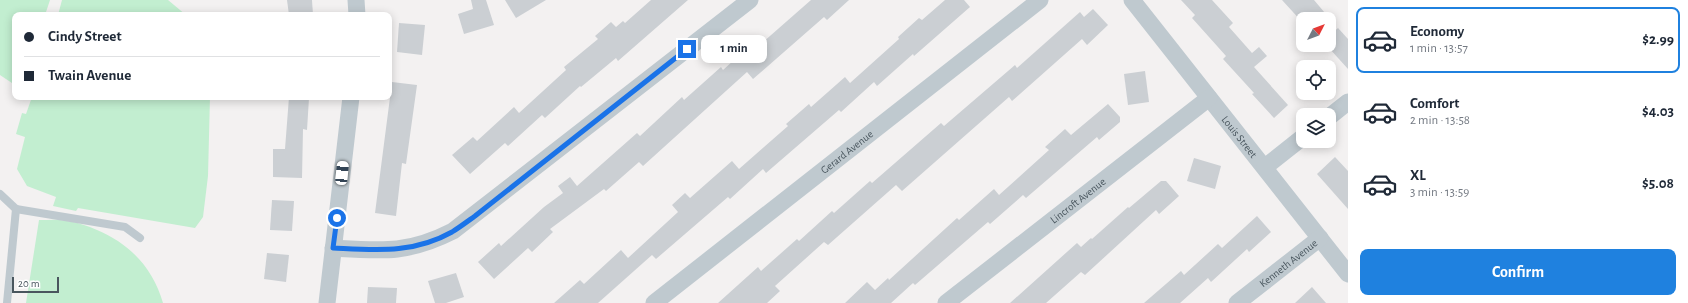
<!DOCTYPE html>
<meta charset="utf-8">
<style>
body{margin:0;font-family:"Alegreya Sans",sans-serif;background:#f6f6f7;color:#1f2937;height:100vh;display:flex;flex-direction:column;font-size:15px;white-space:nowrap}
*{box-sizing:border-box;margin:0}
p{font-size:13px;color:#747a83}
.icon{flex:none;width:22px;height:22px;fill:none;stroke:currentColor;stroke-width:2;stroke-linecap:round;stroke-linejoin:round}
.map{position:relative;flex:1;overflow:hidden}
.panel{display:flex;flex-direction:column;background:#fff;width:340px}
.panel>*{flex:none}
.guide{position:absolute;left:12px;top:12px;width:380px;height:88px;border-radius:8px;box-shadow:0 2px 10px #0003;display:grid;align-content:center;height:88px;padding:0 12px;background:#fff}
.needle{width:26px;rotate:48deg}
.controls{position:absolute;left:1296px;top:12px;display:grid;gap:8px}
.controls a{display:grid;place-items:center;width:40px;height:40px;border-radius:8px;background:#fff;box-shadow:0 2px 10px #0003;font-size:20px}
.scale{position:absolute;left:12px;bottom:10px;width:47px;box-sizing:border-box;padding-left:4px;border:2px solid #49565e;border-top:0;font-size:11px;line-height:14px;white-space:nowrap;color:#49565e;-webkit-text-stroke:3px #fff;paint-order:stroke}
.end{position:absolute;width:18px;height:18px;margin:-9px;border:5px solid #1a73e8;background:#fff;box-shadow:0 0 0 2px #fff}
.from{border-radius:50%}
.bubble{position:absolute;height:28px;border-radius:8px;background:#fff;box-shadow:0 2px 10px #0003;font-size:13px;font-weight:700;line-height:28px;text-align:center}
.car{position:absolute;width:12px;height:24px;margin:-12px -6px;border-radius:5px;box-shadow:0 0 3px 1px #0007;background:linear-gradient(#fff 24%,#345 0 40%,#fff 0 76%,#345 0 86%,#fff 0)}
.guide b{display:flex;align-items:center;gap:14px;height:38px;font-size:15px}
.guide b+b{border-top:1px solid #e0e1e3}
.guide i{width:10px;height:10px;background:#1f2937}
ul{padding:7px 0 0;list-style:none}
li{display:flex;align-items:center;gap:12px;height:66px;margin:0 8px 6px;padding:0 4px;border:2px solid transparent;border-radius:8px}
li div{flex:1}
li b{display:block;font-size:15px}
li em{font-style:normal;font-weight:700}
li.active{border-color:#1f81df}
li>.icon{width:36px;height:36px;stroke-width:1.5}
.button{display:flex;gap:8px;margin-top:auto;padding:8px 12px}
.button a{flex:1;height:46px;border-radius:8px;background:#1f81df;color:#fff;font-size:16px;font-weight:700;line-height:46px;text-align:center}
main{display:flex;flex:1;min-height:0}
.map>svg:first-child{display:block}
.green{fill:#c2eed0}
.building{fill:#cbcfd3}
.lines{fill:none;stroke-linecap:round;stroke-linejoin:round}
.service{stroke:#bfc9cf;stroke-width:8}
.minor{stroke:#bfc9cf;stroke-width:17}
.route{stroke:#1a73e8;stroke-width:5}
.labels{text-anchor:middle;dominant-baseline:central;stroke-width:3;stroke-linejoin:round;paint-order:stroke}
.street-label{font-size:11px;fill:#49565e;stroke:#fff}
</style>
<main>
<div class="map">
<svg width="1348" height="303" viewBox="0 0 1348 303">
<rect width="100%" height="100%" fill="#f3f1f1"/>
<g class="green">
<path d="M0 0H50L45 15H15V85L0 75Z"/>
<path d="M62 0H168L186 15H58Z"/>
<path d="M32 97H210L208 176 203 217 195 228 78 208 76 211 53 206 56 197 27 186 17 169 25 137 16 134 22 113 26 114Z"/>
<path d="M39 220C49 220 58 219 67 221 77 222 88 226 97 230 130 244 153 268 163 303H26Z"/>
</g>
<g class="building">
<path d="M287 0H312L313 15H289Z"/>
<path d="M471 0H486L494 25 464 34 458 14 473 9Z"/>
<path d="M505 0H546L516 18Z"/>
<path d="M651 0H688L618 61 616 58 581 87 580 86 545 118 542 115 508 146 505 143 470 174 452 155 473 137 477 141 514 107 519 113 566 70 564 67 598 39 595 36 611 22 616 27 623 21 625 23Z"/>
<path d="M811 0H849L827 20 824 17 753 79 747 72 643 166 639 162 606 191 604 189 550 229 553 232 532 252 528 248 494 279 478 262 499 243 501 246 544 207 563 193 558 186 570 177 577 186 637 133 640 136 682 97 684 100 721 67 723 70 757 39 761 44Z"/>
<path d="M945 0H964L970 7 914 56 913 54 877 86 874 82 841 112 839 110 766 173 763 169 730 199 728 197 656 259 652 255 598 303H554L580 280 584 284 621 250 628 258 678 212 672 205 685 193 690 198 732 161 739 169 788 126 786 124 809 104 811 107 845 77 850 83 899 39 898 37 919 18 922 20Z"/>
<path d="M1181 0H1212L1233 23 1229 27 1252 53 1259 47 1267 56 1254 67 1288 105 1274 118 1252 94 1254 93 1223 59 1226 56 1192 18 1195 15Z"/>
<path d="M1282 0H1314L1330 19H1303V23Z"/>
<path d="M1093 9 1108 25 1087 45 1082 39 1012 101 1009 97 902 191 896 185 828 245 824 242 775 286 780 291 767 303H718L758 267 761 271 797 239 799 241 832 211 834 213 870 181 872 183 941 123 944 126 1015 65 1017 68 1080 12 1084 17Z"/>
<path d="M399 23 425 25 422 55 397 52Z"/>
<path d="M1338 28 1348 39V69L1329 48V36Z"/>
<path d="M1145 71 1149 102 1128 105 1124 74Z"/>
<path d="M392 82 417 85 406 164 402 163 396 216 375 213Z"/>
<path d="M289 97 309 98 307 130 303 129 302 178 273 177V149H285Z"/>
<path d="M1108 104 1120 117V122L1099 140 1097 137 1026 198 1023 195 990 224 988 222 915 285 913 283 891 303H845L867 282 875 290 888 278 889 280 957 218 959 220 994 189 999 195 1049 150 1045 147 1065 129 1071 135Z"/>
<path d="M1335 157 1348 171V209L1317 174Z"/>
<path d="M1194 158 1221 166 1215 189 1187 181Z"/>
<path d="M1161 181H1166L1179 196 1159 214 1156 210 1085 275 1081 272 1046 303H1010L1077 243 1081 247 1091 238 1092 239 1128 207 1129 208Z"/>
<path d="M272 200 294 201 292 231 270 230Z"/>
<path d="M1257 216 1271 232 1249 252 1247 249 1211 282 1208 278 1180 303H1144L1181 271 1184 275 1218 244 1222 248Z"/>
<path d="M267 253 289 255 286 282 264 279Z"/>
<path d="M456 273 464 297 446 303H435L428 281Z"/>
<path d="M368 287 397 288 396 303H367Z"/>
<path d="M1312 287 1326 303H1295Z"/>
</g>
<g class="lines">
<g class="service">
<path d="M0 194 16 209 125 227 140 238"/>
<path d="M7 303 16 209"/>
</g>
<g class="minor">
<path d="M356 0 357 15"/>
<path id="s1" d="M1132 0 1348 274"/>
<path d="M1329 117 1348 102"/>
<path d="M1265 167 1303 137"/>
<path d="M333 248C382 251 408 254 453 231L750 0"/>
<path d="M327 303 351 97"/>
<path id="s2" d="M654 303 1040 0"/>
<path id="s3" d="M946 303 1209 98"/>
<path id="s4" d="M1237 303 1320 238"/>
</g>
</g>
<g class="lines">
<path class="route" d="M337 218 333 248C376 250 413 254 452 232 460 227 468 221 475 216L687 49"/>
</g>
<g class="labels">
<g class="street-label">
<text stroke="none"><textPath href="#s1" startOffset="174">Louis Street</textPath></text>
<text stroke="none"><textPath href="#s2" startOffset="245">Gerard Avenue</textPath></text>
<text stroke="none"><textPath href="#s3" startOffset="167">Lincroft Avenue</textPath></text>
<text stroke="none"><textPath href="#s4" startOffset="65">Kenneth Avenue</textPath></text>
</g>
</g>
</svg>
<div class="controls">
<a><svg class="needle" viewBox="-14 -14 28 28"><path d="M0-13l5 13h-10z" fill="#e53935"/><path d="M0 13l5-13h-10z" fill="#747a83"/></svg></a>
<a><svg class="icon" aria-label="locate" viewBox="0 0 24 24"><circle cx="12" cy="12" r="6"/><path d="M12 2v4M12 18v4M2 12h4M18 12h4"/></svg></a>
<a><svg class="icon" aria-label="layers" viewBox="0 0 24 24"><path d="M12 4l9 5-9 5-9-5zM3 14l9 5 9-5"/></svg></a>
</div>
<div class="scale">20 m</div>
<i class="end from" style="left:337px;top:218px"></i>
<i class="end" style="left:687px;top:49px"></i>
<div class="bubble" style="left:701px;top:35px;width:66px">1 min</div>
<i class="car" style="left:342px;top:173px;rotate:6deg"></i>
<div class="guide">
<b><i class="from"></i>Cindy Street</b>
<b><i></i>Twain Avenue</b>
</div>
</div>
<section class="panel">
<ul>
<li class="active"><svg class="icon" aria-label="car" viewBox="0 0 24 24"><path d="M5 17H2v-5l4-1 3-4h7l3 4 3 1v5h-3M9 17h6M6 11h13"/><circle cx="7" cy="17" r="2"/><circle cx="17" cy="17" r="2"/></svg><div><b>Economy</b><p>1 min · 13:57</p></div><em>$2.99</em></li>
<li><svg class="icon" aria-label="car" viewBox="0 0 24 24"><path d="M5 17H2v-5l4-1 3-4h7l3 4 3 1v5h-3M9 17h6M6 11h13"/><circle cx="7" cy="17" r="2"/><circle cx="17" cy="17" r="2"/></svg><div><b>Comfort</b><p>2 min · 13:58</p></div><em>$4.03</em></li>
<li><svg class="icon" aria-label="car" viewBox="0 0 24 24"><path d="M5 17H2v-5l4-1 3-4h7l3 4 3 1v5h-3M9 17h6M6 11h13"/><circle cx="7" cy="17" r="2"/><circle cx="17" cy="17" r="2"/></svg><div><b>XL</b><p>3 min · 13:59</p></div><em>$5.08</em></li>
</ul>
<div class="button"><a>Confirm</a></div>
</section>
</main>
